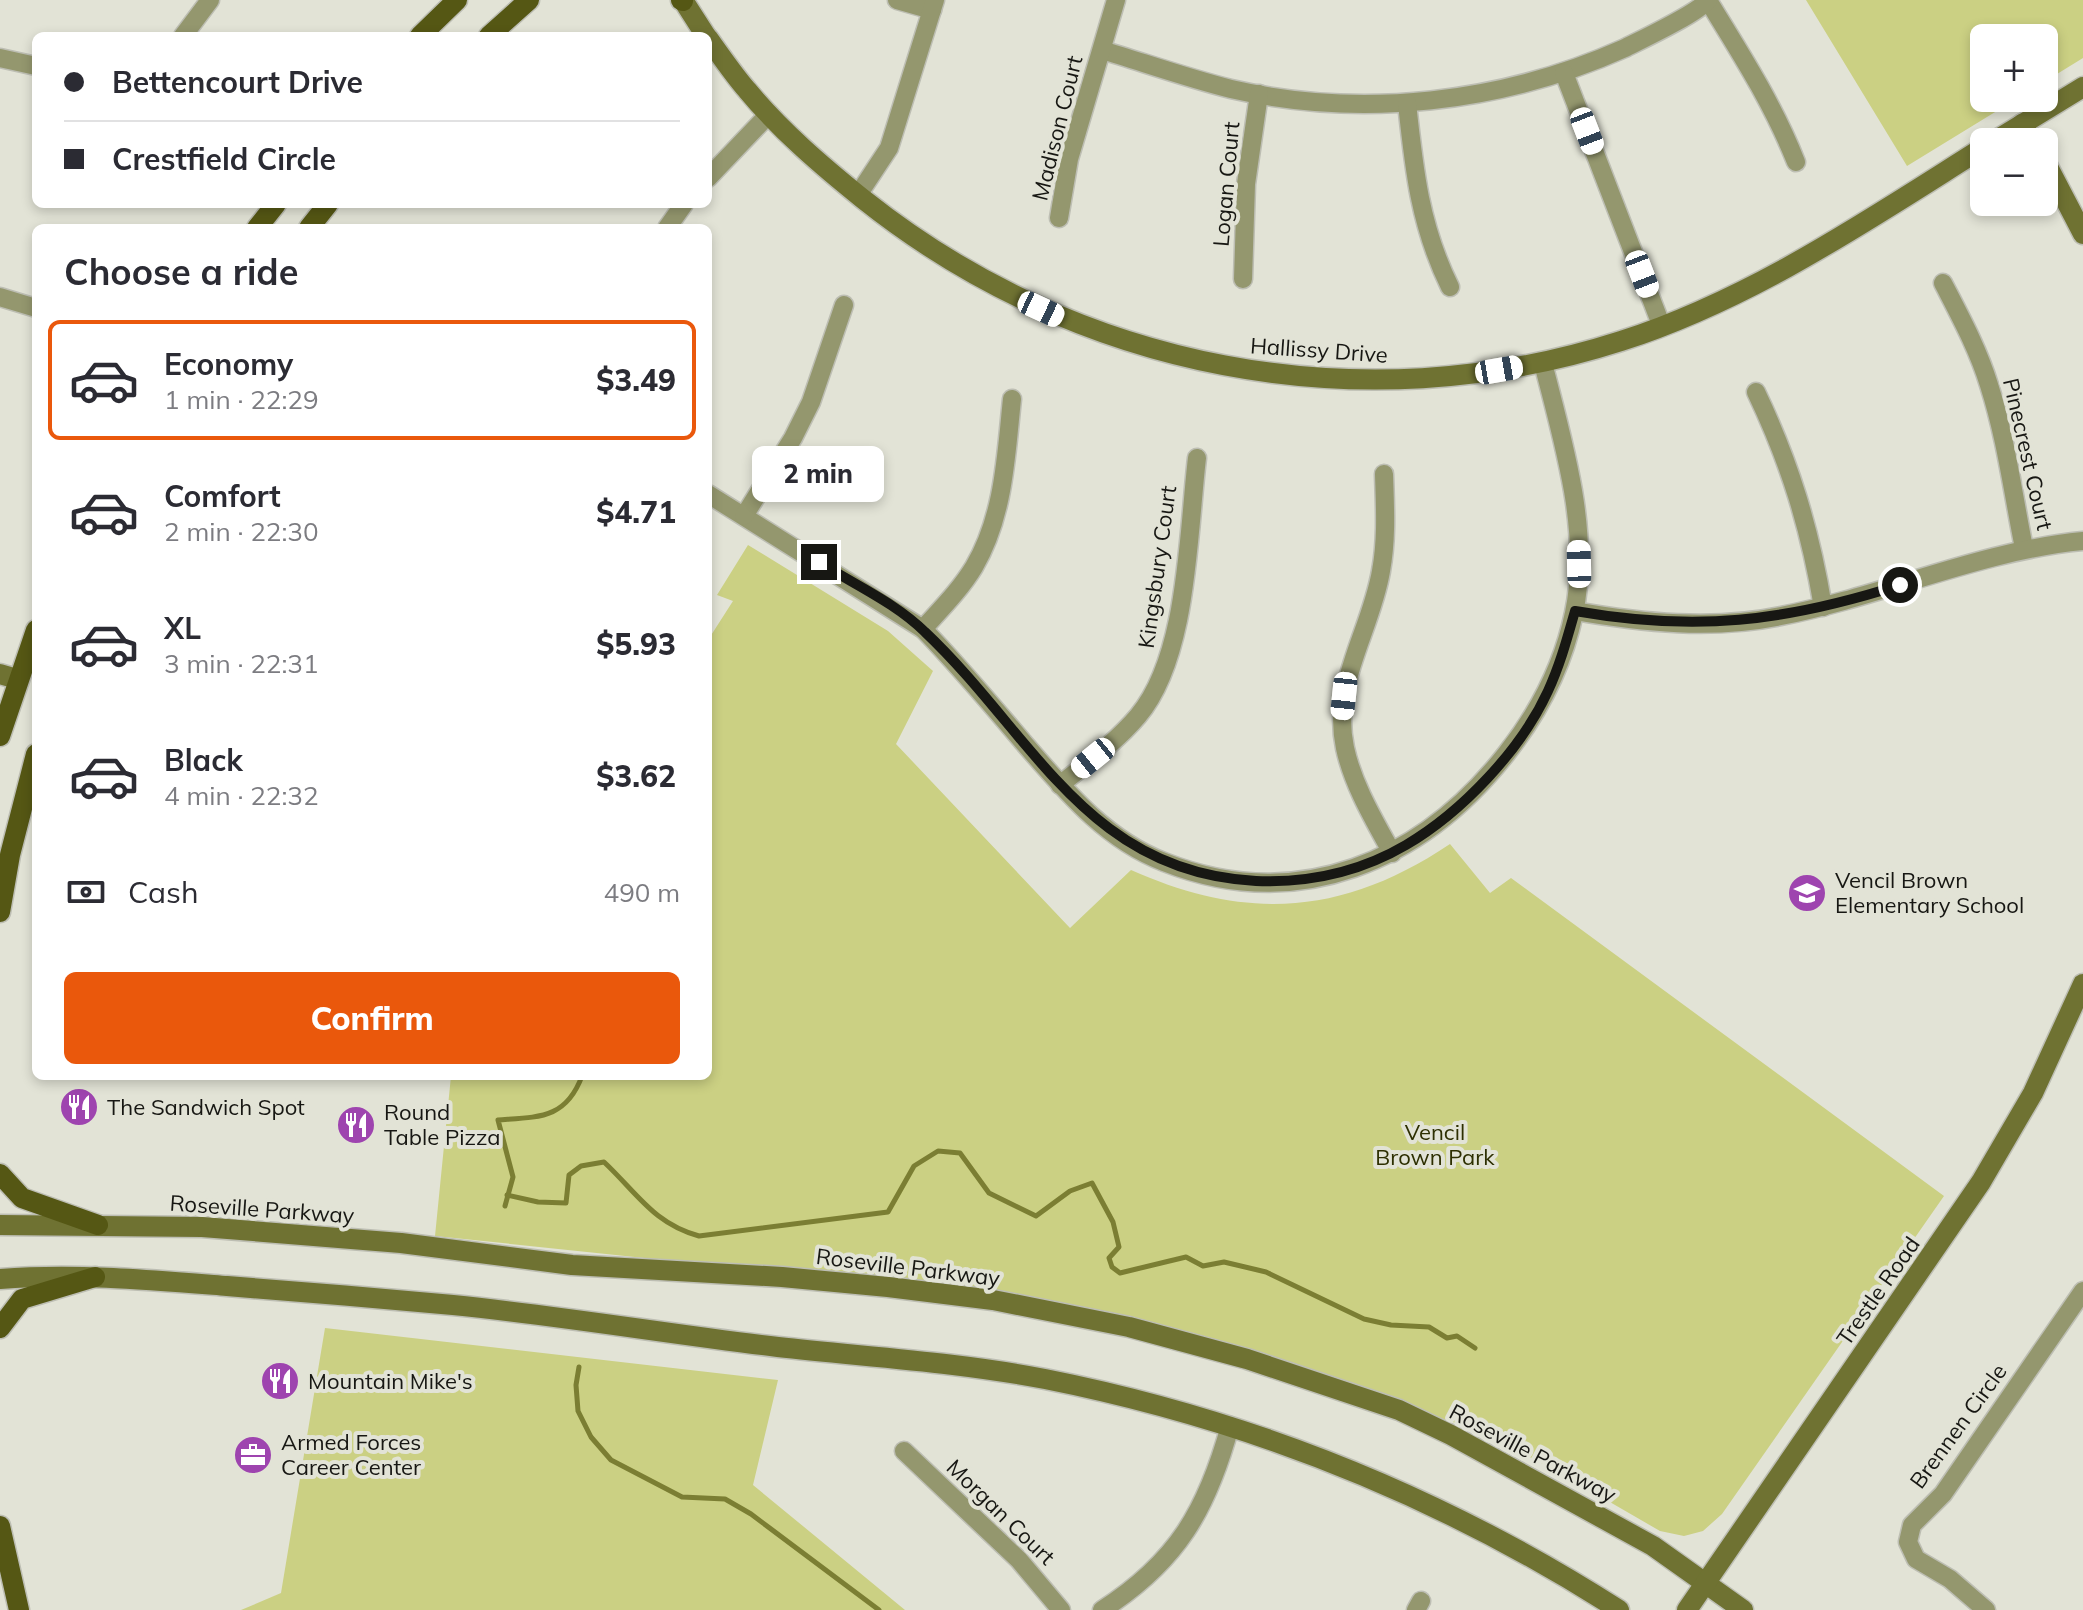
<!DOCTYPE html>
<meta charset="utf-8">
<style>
body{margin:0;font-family:Mulish,sans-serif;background:#f2f2f3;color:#2b2b33;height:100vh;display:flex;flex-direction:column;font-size:30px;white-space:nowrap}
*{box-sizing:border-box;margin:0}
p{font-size:26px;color:#7c7c81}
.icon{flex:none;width:44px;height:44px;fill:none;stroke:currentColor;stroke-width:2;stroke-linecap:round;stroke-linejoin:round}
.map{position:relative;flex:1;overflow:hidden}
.sheet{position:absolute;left:32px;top:224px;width:680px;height:856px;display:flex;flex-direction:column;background:#fff;border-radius:12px;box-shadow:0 4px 12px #0003}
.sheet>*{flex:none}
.guide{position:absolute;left:32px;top:32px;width:680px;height:176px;border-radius:12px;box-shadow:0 4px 12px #0003;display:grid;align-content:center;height:176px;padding:0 32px;background:#fff}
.tools{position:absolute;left:1970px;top:24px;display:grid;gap:16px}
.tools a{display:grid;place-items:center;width:88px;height:88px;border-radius:12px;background:#fff;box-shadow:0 4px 12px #0003;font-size:40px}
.end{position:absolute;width:36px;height:36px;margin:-18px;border:10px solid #171713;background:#fff;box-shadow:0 0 0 4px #fff}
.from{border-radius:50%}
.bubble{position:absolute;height:56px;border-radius:12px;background:#fff;box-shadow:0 4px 12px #0003;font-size:26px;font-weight:800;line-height:56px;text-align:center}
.car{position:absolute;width:24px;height:48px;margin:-24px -12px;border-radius:10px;box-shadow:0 0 6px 2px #0007;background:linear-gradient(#fff 24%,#345 0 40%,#fff 0 76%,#345 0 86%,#fff 0)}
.guide b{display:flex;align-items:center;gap:28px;height:76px;font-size:30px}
.guide b+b{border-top:2px solid #e1e1e2}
.guide i{width:20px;height:20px;background:#2b2b33}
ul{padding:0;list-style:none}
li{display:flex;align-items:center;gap:24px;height:120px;margin:0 16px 12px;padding:0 16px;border:4px solid transparent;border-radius:12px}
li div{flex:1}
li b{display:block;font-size:30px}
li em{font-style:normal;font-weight:800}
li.on{border-color:#ea580c}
li>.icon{width:72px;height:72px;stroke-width:1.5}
h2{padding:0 32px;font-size:36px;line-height:96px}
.pay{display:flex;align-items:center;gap:20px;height:88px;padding:0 32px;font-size:30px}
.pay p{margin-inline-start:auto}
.button{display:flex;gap:16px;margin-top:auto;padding:16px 32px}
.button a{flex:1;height:92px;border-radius:12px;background:#ea580c;color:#fff;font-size:32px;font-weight:800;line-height:92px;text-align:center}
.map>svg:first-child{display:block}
.green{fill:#cbd083}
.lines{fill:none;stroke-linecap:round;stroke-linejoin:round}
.stream{stroke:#7b7e33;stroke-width:5}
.street-casing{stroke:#bdbeb3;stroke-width:21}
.secondary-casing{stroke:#bdbeb3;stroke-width:23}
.primary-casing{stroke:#bdbeb3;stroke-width:23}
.street{stroke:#94976e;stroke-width:18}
.secondary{stroke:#6f7232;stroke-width:20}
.primary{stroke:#555714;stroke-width:20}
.route{stroke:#171713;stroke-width:10}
.labels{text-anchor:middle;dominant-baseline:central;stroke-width:8;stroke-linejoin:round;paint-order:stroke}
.street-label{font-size:22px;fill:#171713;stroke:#e2e3d6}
.poi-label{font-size:22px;fill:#171713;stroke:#e2e3d6;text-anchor:start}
.park-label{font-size:22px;fill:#2d2f01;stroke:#e2e3d6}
</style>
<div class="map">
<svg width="2083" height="1610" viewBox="0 0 2083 1610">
<rect width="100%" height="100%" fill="#e2e3d6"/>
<g class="green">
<path d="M1806 0H2083V58L2044 82V38H1984V98H2018L1907 166Z"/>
<path d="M748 545 888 631 933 671 896 744 1070 928 1131 870C1248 922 1344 915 1450 844L1490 893 1511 878 1944 1196 1722 1514 1703 1531 1684 1536 1660 1531 1551 1468 1474 1429 1210 1342 922 1287 435 1236 451 1076H708V640L733 601 717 595Z"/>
<path d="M325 1328 778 1380 753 1485 905 1610H241L281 1593Z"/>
</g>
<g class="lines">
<g class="stream">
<path d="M507 1195 538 1202 566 1203 569 1175 581 1166 604 1162C637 1193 654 1224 699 1236L888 1212 914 1166 938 1151 960 1153 989 1193 1036 1216 1070 1191 1092 1183 1113 1222 1119 1247 1109 1258 1112 1267 1120 1273 1186 1257 1203 1266 1224 1262 1266 1272 1364 1319 1391 1325 1429 1327 1447 1338 1457 1336 1475 1348"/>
<path d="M505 1206 513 1177 498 1120C539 1117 566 1119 582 1076"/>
<path d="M579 1367 576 1385 578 1411 591 1437 611 1460 682 1497 725 1499 751 1514 879 1610"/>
</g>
<defs>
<g id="street">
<path d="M897 0 932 10"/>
<path d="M1709 2C1741 54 1773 104 1796 162"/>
<path d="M183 36 210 0"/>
<path d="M1102 50C1145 63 1187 78 1231 89 1362 119 1502 103 1625 48 1643 39 1698 13 1708 0"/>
<path d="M0 58 36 66"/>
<path d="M1564 73 1662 327"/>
<path d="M1407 103C1414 170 1420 226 1450 287"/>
<path d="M708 178 769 114"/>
<path d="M858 195 889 148 935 0"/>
<path d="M1059 218 1069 159 1116 0"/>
<path d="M667 228 684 204"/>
<path d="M1243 279 1246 184 1259 94"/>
<path d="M1943 283C1960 316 1978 349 1989 385 2006 438 2013 494 2024 548"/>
<path d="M0 297 36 308"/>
<path d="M1756 392C1790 463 1810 529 1823 607"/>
<path d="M1384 474C1385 507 1387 538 1381 571 1371 631 1331 684 1345 748 1353 785 1374 820 1392 853"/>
<path d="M708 494 923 629C958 665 990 703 1023 742 1064 789 1104 839 1164 862 1298 915 1422 861 1506 754 1539 712 1563 666 1574 613 1591 531 1563 442 1543 363"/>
<path d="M744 516 793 438 811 402 844 305"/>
<path d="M1575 611C1642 623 1714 630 1781 616 1883 596 1979 551 2083 541"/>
<path d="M923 629C941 609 960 590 974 567 1004 516 1006 456 1012 399"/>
<path d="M1060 785C1087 763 1116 742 1138 716 1188 657 1188 533 1197 458"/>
<path d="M904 1451 1019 1560 1061 1610"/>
<path d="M1102 1610C1177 1562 1207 1510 1230 1426"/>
<path d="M1416 1610 1421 1601"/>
<path d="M1986 1610 1950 1579 1916 1559 1908 1542 1912 1525 1943 1494 2083 1291"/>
</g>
<g id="secondary">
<path d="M683 0 706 36"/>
<path d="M708 38C721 56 733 74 747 90 781 131 822 166 863 199 1076 369 1360 425 1621 341 1752 299 1868 220 1984 147"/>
<path d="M2022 124 2033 142"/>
<path d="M1993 142 2083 87"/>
<path d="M2044 159 2083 234"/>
<path d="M0 674 17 679"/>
<path d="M0 1225 202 1227 401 1243 572 1265 782 1277 888 1287 993 1300 1129 1327 1247 1359 1399 1410 1451 1435 1653 1546 1743 1610"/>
<path d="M0 1279C75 1273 152 1280 227 1286 302 1292 378 1298 453 1305 562 1316 669 1334 778 1347 867 1357 957 1362 1045 1379 1252 1420 1441 1496 1619 1610"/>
<path d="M1687 1610 1981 1182 2033 1093 2083 984"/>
</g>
<g id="primary">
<path d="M681 0 683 1"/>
<path d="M420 36 457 0"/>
<path d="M489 36 529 0"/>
<path d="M257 228 276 204"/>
<path d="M309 228 328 204"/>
<path d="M0 736 36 630"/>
<path d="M0 912 10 855 36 754"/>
<path d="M0 1174 22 1198 98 1225"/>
<path d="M0 1328 22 1299 95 1277"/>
<path d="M0 1526 19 1610"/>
</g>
</defs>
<use href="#street" class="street-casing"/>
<use href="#secondary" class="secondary-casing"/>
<use href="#primary" class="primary-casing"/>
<use href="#street" class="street"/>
<use href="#secondary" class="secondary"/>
<use href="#primary" class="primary"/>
</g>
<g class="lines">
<path class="route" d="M819 562C853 584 896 603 925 632 1033 734 1087 873 1256 881 1309 883 1360 872 1406 845 1462 812 1521 750 1548 691 1560 665 1567 639 1575 611 1695 632 1784 622 1900 585"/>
</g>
<defs>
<symbol id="school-disc" viewBox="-11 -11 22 22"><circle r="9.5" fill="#9e44af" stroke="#e2e3d6"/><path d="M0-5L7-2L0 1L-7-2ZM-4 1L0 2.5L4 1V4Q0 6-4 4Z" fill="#fff"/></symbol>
<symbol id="restaurant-disc" viewBox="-11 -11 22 22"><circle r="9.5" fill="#9e44af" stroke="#e2e3d6"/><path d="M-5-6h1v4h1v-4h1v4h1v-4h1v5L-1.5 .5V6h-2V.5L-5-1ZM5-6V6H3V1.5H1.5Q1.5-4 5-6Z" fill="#fff"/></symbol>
<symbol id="office-disc" viewBox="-11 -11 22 22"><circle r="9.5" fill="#9e44af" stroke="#e2e3d6"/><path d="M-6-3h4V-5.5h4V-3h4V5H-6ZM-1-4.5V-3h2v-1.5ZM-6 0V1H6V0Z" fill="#fff"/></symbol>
</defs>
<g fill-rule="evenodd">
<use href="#school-disc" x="1785" y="871" width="44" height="44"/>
<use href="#restaurant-disc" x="57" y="1085" width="44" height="44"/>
<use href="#restaurant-disc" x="334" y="1103" width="44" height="44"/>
<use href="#restaurant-disc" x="258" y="1359" width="44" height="44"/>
<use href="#office-disc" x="231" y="1433" width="44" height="44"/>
</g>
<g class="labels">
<g class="street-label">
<text transform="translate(1057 128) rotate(-76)">Madison Court</text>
<text transform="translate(1226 184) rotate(-85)">Logan Court</text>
<text transform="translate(1319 350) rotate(4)">Hallissy Drive</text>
<text transform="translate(2028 454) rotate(77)">Pinecrest Court</text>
<text transform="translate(1157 567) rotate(-82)">Kingsbury Court</text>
<text transform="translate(262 1209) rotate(4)">Roseville Parkway</text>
<text transform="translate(908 1267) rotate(7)">Roseville Parkway</text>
<text transform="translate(1878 1291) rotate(-55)">Trestle Road</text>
<text transform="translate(1958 1426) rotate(-54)">Brennen Circle</text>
<text transform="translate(1533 1453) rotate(28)">Roseville Parkway</text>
<text transform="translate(1001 1512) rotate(44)">Morgan Court</text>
</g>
<g class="poi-label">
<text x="1835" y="880">Vencil Brown<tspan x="1835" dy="25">Elementary School</tspan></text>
<text x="107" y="1107">The Sandwich Spot</text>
<text x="384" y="1112">Round<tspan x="384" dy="25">Table Pizza</tspan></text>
<text x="308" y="1381">Mountain Mike's</text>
<text x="281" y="1442">Armed Forces<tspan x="281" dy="25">Career Center</tspan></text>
</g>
<g class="park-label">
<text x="1435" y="1132">Vencil<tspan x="1435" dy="25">Brown Park</tspan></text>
</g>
</g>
</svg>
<div class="tools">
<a>+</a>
<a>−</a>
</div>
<i class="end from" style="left:1900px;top:585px"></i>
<i class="end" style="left:819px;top:562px"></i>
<div class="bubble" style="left:752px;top:446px;width:132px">2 min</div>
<i class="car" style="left:1587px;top:131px;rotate:159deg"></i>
<i class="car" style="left:1642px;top:274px;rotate:159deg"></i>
<i class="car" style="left:1041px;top:309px;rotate:115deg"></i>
<i class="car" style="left:1499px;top:370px;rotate:80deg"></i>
<i class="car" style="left:1579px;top:564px;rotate:359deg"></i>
<i class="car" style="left:1344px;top:696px;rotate:186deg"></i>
<i class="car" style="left:1093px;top:758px;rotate:231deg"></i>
<div class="guide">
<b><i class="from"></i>Bettencourt Drive</b>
<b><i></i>Crestfield Circle</b>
</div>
<section class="sheet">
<h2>Choose a ride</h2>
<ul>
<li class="on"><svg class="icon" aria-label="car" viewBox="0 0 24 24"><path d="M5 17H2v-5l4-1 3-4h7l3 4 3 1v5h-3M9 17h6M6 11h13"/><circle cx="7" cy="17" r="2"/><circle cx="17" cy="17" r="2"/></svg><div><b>Economy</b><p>1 min · 22:29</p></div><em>$3.49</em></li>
<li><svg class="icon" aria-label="car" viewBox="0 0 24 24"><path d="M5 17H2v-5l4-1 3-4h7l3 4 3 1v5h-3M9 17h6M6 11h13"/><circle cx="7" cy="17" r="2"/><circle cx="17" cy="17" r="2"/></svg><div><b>Comfort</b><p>2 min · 22:30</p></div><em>$4.71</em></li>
<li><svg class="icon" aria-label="car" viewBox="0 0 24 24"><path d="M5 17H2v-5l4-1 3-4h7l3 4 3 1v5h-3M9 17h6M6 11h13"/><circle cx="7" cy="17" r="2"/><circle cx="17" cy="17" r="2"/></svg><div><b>XL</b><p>3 min · 22:31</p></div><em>$5.93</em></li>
<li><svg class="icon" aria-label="car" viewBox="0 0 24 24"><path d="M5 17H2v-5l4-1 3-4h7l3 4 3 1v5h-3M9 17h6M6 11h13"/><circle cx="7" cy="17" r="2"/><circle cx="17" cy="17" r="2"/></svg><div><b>Black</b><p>4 min · 22:32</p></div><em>$3.62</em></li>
</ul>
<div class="pay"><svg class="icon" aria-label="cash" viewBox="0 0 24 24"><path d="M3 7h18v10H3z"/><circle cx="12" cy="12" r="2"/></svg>Cash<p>490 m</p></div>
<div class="button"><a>Confirm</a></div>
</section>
</div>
